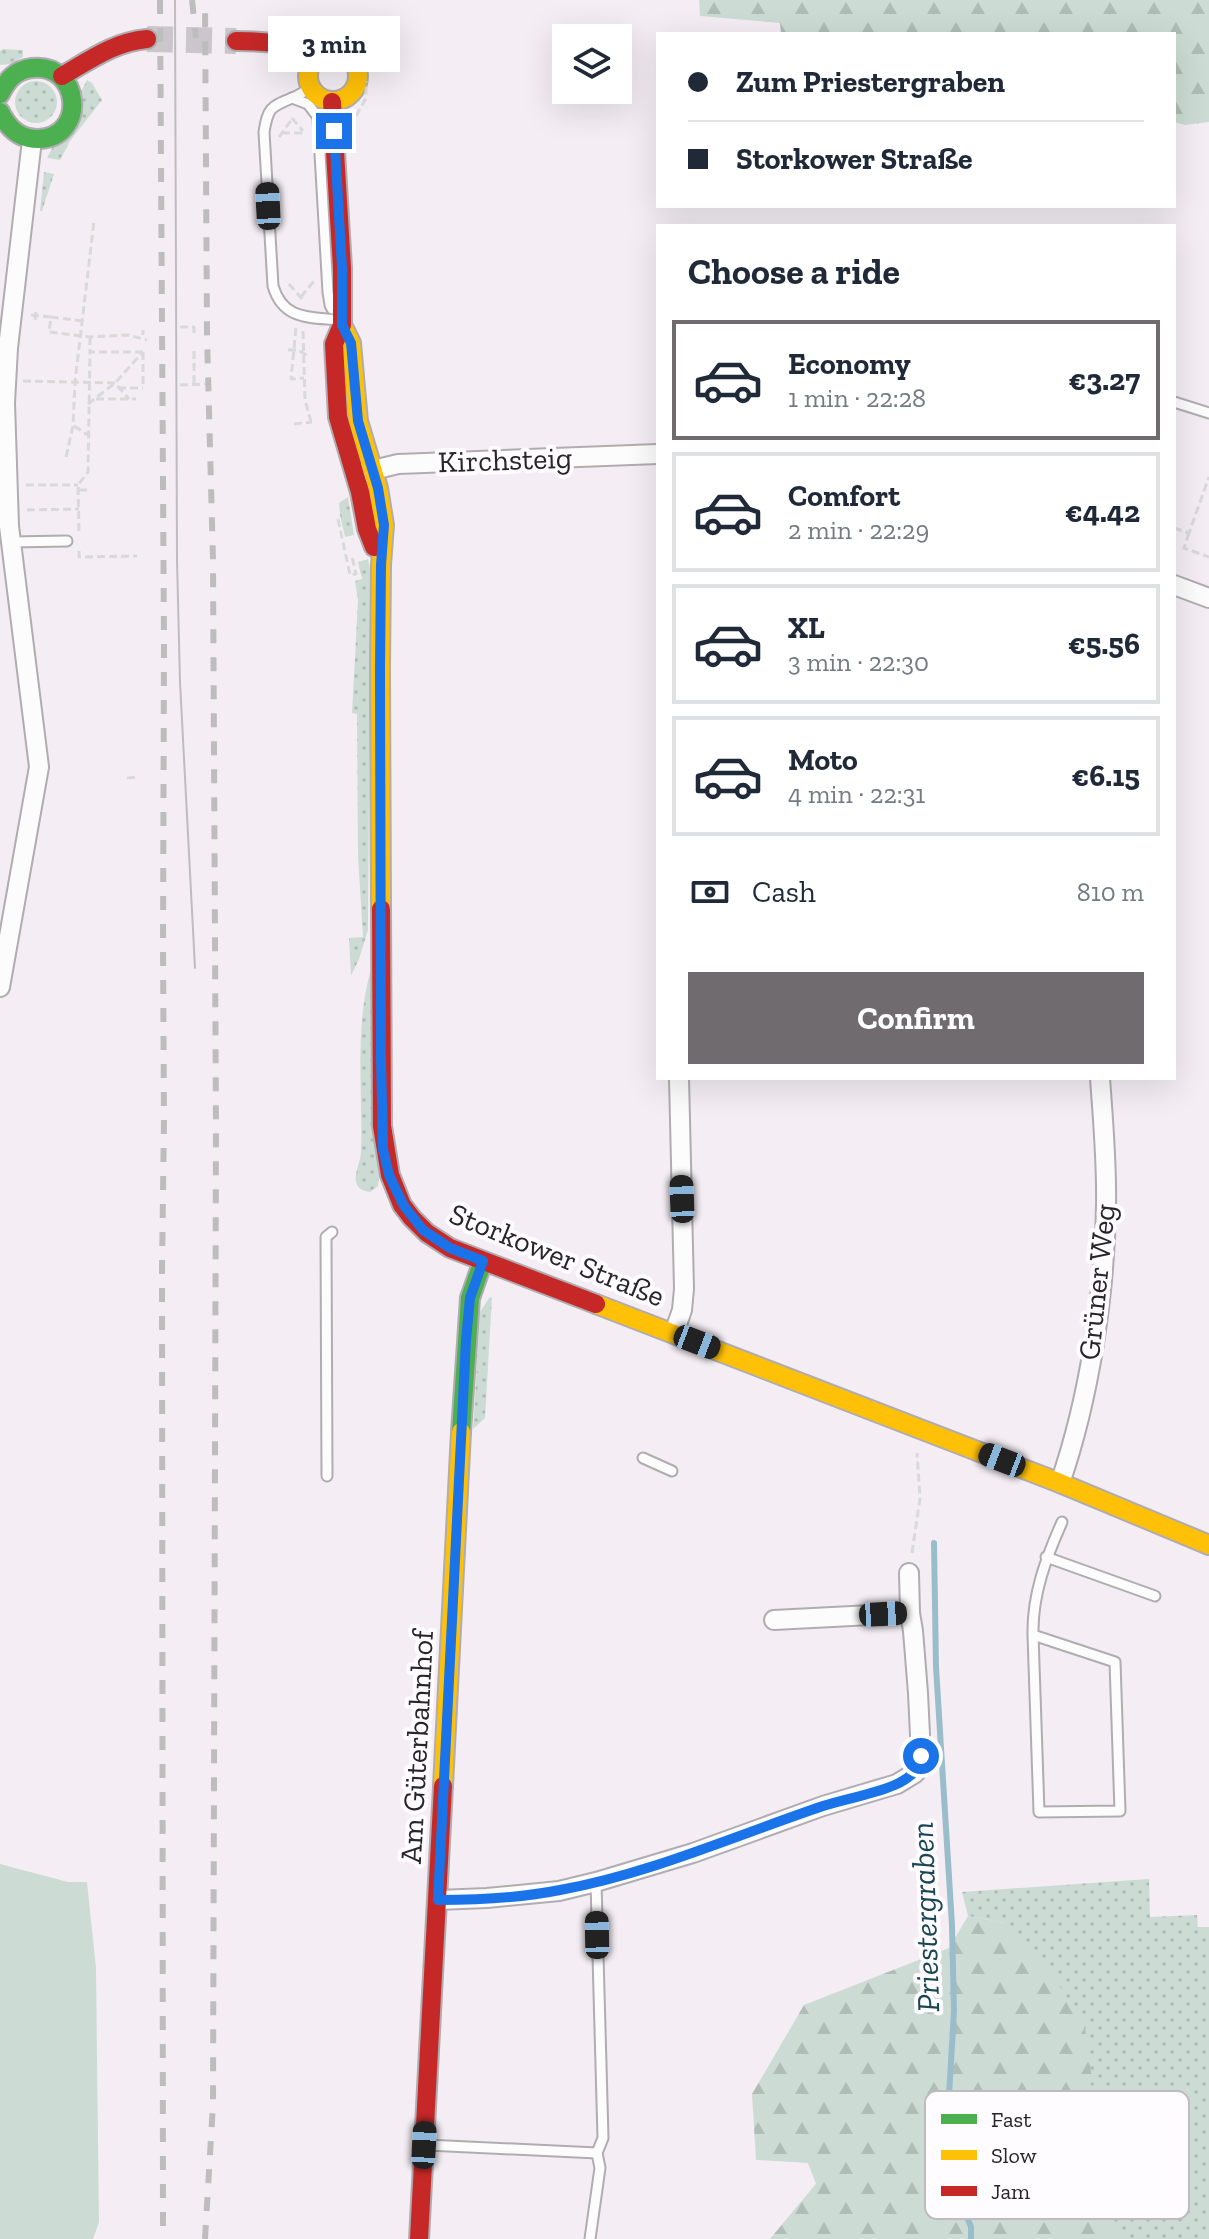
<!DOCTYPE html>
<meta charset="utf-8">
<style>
body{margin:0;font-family:"Zilla Slab",serif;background:#f6f6f7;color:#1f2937;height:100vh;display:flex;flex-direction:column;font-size:30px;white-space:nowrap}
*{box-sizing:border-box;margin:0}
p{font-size:26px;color:#747a83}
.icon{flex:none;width:44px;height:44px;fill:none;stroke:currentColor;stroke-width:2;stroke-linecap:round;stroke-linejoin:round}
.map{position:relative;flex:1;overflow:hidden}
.drawer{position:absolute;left:656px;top:224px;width:520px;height:856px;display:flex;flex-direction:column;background:#fff;border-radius:0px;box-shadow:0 8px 32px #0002}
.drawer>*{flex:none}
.top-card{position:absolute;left:656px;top:32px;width:520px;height:176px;border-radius:0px;box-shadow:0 8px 32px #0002;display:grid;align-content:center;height:176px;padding:0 32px;background:#fff}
.controls{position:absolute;left:552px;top:24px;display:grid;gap:16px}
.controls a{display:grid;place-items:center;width:80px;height:80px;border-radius:0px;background:#fff;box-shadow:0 8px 32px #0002;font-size:40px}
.end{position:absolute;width:36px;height:36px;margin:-18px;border:10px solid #1a73e8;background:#fff;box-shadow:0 0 0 4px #fff}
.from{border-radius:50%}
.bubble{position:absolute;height:56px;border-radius:0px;background:#fff;box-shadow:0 8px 32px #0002;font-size:26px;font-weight:700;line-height:56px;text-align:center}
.car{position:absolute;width:24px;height:48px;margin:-24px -12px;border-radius:10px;box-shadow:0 0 6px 2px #0007;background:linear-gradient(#222 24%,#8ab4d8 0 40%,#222 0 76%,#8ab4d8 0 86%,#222 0)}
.top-card b{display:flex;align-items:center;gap:28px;height:76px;font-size:30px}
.top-card b+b{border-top:2px solid #e0e1e3}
.top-card i{width:20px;height:20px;background:#1f2937}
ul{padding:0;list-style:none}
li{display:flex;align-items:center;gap:24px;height:120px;margin:0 16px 12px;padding:0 16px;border:4px solid #e0e1e3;border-radius:0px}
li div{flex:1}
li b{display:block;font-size:30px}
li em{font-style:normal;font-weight:700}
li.selected{border-color:#6f6b6f}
li>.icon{width:72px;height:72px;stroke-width:1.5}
h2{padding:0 32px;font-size:36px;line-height:96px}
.pay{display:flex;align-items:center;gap:20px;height:88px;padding:0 32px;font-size:30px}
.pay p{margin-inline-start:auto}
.action{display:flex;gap:16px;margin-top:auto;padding:16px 32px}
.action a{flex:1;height:92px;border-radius:0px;background:#6f6b6f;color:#fff;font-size:32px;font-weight:700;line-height:92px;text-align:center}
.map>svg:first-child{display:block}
.green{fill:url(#green-dots)}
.forest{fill:url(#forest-firs)}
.pitch{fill:#ccdcd4}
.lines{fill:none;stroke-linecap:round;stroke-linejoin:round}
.stream{stroke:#9abdcb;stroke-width:6}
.secondary-tunnel{stroke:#cbc6cb;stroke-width:26;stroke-dasharray:26 13;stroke-linecap:butt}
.lane-casing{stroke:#b0acb0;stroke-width:13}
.street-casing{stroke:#b0acb0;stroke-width:22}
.fast-casing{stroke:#b0acb0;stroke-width:22}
.slow-casing{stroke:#b0acb0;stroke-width:22}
.jam-casing{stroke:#b0acb0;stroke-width:22}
.path{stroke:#dad9da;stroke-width:3;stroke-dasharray:8 4;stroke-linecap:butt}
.lane{stroke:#fdfcfd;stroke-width:9}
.street{stroke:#fdfcfd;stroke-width:18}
.fast{stroke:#4caf50;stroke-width:18}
.slow{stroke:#ffc107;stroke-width:18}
.jam{stroke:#c62828;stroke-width:18}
.tram{stroke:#bebdbe;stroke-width:2}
.rail{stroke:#bebdbe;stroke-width:6;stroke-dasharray:14 14;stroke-linecap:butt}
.route{stroke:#1a73e8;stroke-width:10}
.labels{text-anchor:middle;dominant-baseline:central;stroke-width:8;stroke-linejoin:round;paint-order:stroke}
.street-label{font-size:30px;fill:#282528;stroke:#fefcfe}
.water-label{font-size:32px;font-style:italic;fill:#184653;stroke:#fefcfe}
.key{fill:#fefcfe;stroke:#bebcbe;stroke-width:2}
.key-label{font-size:22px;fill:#282528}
</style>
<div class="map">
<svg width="1209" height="2239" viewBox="0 0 1209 2239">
<defs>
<pattern id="green-dots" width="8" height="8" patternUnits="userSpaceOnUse" patternTransform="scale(2)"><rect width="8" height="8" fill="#ccdcd4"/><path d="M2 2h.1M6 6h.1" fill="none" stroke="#afbdb6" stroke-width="1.8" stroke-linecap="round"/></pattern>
<pattern id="forest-firs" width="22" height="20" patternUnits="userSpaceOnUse" patternTransform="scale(2)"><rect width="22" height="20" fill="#ccdcd4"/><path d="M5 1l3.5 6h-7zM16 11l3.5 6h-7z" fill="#afbdb6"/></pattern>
</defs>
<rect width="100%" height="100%" fill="#f4eef4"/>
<g class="green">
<path d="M3 49 23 50V57L11 64 0 65V51Z"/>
<path d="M87 80 92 83 102 100 70 141 60 160 47 158Z"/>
<circle cx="36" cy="102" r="21"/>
<path d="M44 172 54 174 42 211H40Z"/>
<path d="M348 497 354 535 345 537 340 515 339 503Z"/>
<path d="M368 559 371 573 368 930 359 959 351 976 349 938 363 937 358 856 357 714 352 713 358 600 355 581 362 579 358 562Z"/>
<path d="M371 969 379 1178 378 1186 370 1192C363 1191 358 1189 356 1182 354 1172 361 1162 361 1151 363 1090 354 1029 371 969Z"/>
<path d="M492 1297 485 1418 473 1429 480 1312 489 1298Z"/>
<path d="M1149 1879 1150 1917 1197 1915 1198 1927H1209V2239H770L816 2184 1005 1923 968 1916 962 1892Z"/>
</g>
<g class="forest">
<path d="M699 0H1209V122L1185 125 1174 122V34H781L780 23 700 16Z"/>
<path d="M968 1916 1005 1923 1051 1971 1085 2028 1092 2079 1077 2128V2162L1100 2186 1114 2227 1125 2239H770L816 2184 808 2163 756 2160 752 2094 804 2005 949 1948Z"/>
</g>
<path class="pitch" d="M0 1864 68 1882H87L96 1968 99 2222 93 2239H0Z"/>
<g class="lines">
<path class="stream" d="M934 1543 936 1667 952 1925 954 2011 947 2130 952 2179 971 2227V2239"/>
<path class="secondary-tunnel" d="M147 39 236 41"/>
<defs>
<g id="lane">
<path d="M310 88C305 91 298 96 292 98 270 107 268 108 264 132L273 286C283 320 309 317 338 320"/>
<path d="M292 98 308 104 321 121"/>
<path d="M318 119 328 292 330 305 332 309"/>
<path d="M1174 402 1209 413"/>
<path d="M11 542 67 541"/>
<path d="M643 1458 672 1471"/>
<path d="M327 1476 326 1237 332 1232"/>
<path d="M1046 1557 1155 1596"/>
<path d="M1033 1635 1115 1662 1120 1811 1039 1812 1033 1635C1032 1595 1046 1558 1062 1522"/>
<path d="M427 2145 597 2153 603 2138 596 1882"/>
<path d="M590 2239 600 2168 597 2153"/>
</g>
<g id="street">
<path d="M361 473 398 464 658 454"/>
<path d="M1174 585 1209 598"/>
<path d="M0 987 39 767 9 526 5 403 8 348 32 140"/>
<path d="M674 1333 682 1310 684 1289 679 1078"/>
<path d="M1060 1483C1089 1399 1105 1295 1106 1206 1107 1163 1103 1121 1100 1078"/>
<path d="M774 1620 910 1613"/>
<path d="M438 1900 487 1898 559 1891 596 1882 693 1853 823 1806 897 1784 915 1773 921 1756 918 1693 913 1631 910 1613 909 1573"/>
</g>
<g id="fast">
<path d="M0 94C7 80 15 70 32 68 81 62 88 138 38 139 19 139 8 128 0 112"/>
<path d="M461 1432 470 1298 483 1261"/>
</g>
<g id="slow">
<circle cx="333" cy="76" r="25"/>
<path d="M342 325 351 343 358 421 378 488 384 525 381 565 380 669 381 909"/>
<path d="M596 1304 1060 1483 1209 1545"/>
<path d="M443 1786 461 1432"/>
</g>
<g id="jam">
<path d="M236 41C265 41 291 43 317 56"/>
<path d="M62 76C90 60 114 42 147 39"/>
<path d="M332 102 342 268V325L334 344 338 417 360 492 367 529 374 547"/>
<path d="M381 909 382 1126 390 1175 402 1205 412 1218 427 1233 450 1248 596 1304"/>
<path d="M419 2239 443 1786"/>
</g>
</defs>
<use href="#lane" class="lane-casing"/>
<use href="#street" class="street-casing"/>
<use href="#fast" class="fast-casing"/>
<use href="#slow" class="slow-casing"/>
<use href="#jam" class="jam-casing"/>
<g class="path">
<path d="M356 116 366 98V81"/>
<path d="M292 118 303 131"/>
<path d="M282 133H302"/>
<path d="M279 137 292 119"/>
<path d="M289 284 303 300"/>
<path d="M301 297 314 281"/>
<path d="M31 315 51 317 49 332 90 337 128 335 147 340"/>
<path d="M51 317 82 321"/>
<path d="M35 320 36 312"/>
<path d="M180 327H194V336"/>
<path d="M296 328 291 379 304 378"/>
<path d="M143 330V335"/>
<path d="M303 331 305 400 311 422"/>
<path d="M90 337V352H143"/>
<path d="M288 350H298L310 357"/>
<path d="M194 351V385"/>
<path d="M23 381 115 383 129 399"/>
<path d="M143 384V352"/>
<path d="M180 385 205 384"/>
<path d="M118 388H143"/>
<path d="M96 399H136"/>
<path d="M88 404 115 383 143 352"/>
<path d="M294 424 312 422"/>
<path d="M74 426 88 435"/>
<path d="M66 457 73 426 75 382 94 221"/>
<path d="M26 485H78"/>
<path d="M79 490H89"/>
<path d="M27 510 79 509"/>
<path d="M338 519 350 575 356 574 352 557"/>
<path d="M1174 528 1189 533 1209 477"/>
<path d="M79 531 78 485 88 472 90 352"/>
<path d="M1189 533 1184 548 1209 557"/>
<path d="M79 551V557L137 556"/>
<path d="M127 778 139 777"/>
<path d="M912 1553 920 1498 917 1453"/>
</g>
<use href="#lane" class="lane"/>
<use href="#street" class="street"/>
<use href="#fast" class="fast"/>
<use href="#slow" class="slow"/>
<use href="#jam" class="jam"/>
<path class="tram" d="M175 0 177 560 180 682 195 968"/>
<g class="rail">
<path d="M160 0 164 644 163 948 164 1119 162 1269 163 2239"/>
<path d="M192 0 196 38"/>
<path d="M205 2239 213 2104 216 1128 213 560 207 335 205 0"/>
</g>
</g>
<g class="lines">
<path class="route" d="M334 131 342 268V325L351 343 358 421 378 488 384 525 381 565 380 669 381 1060 383 1149 389 1175 398 1194 404 1206 423 1230 450 1248 483 1261 470 1298 466 1340 438 1900C478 1900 520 1898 560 1890 649 1874 737 1835 823 1806 847 1798 877 1794 899 1783 914 1775 916 1771 921 1756"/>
</g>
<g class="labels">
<g class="street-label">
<text transform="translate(505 460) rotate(-2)">Kirchsteig</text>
<text transform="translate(557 1255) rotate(22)">Storkower Straße</text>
<text transform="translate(1097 1282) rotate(-84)">Grüner Weg</text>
<text transform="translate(417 1747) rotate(-87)">Am Güterbahnhof</text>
</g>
<g class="water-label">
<text transform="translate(925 1917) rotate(-92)">Priestergraben</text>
</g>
</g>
<rect x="925" y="2091" width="264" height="128" rx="12" class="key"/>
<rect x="941" y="2114" width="36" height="10" fill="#4caf50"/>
<rect x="941" y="2150" width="36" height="10" fill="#ffc107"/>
<rect x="941" y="2186" width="36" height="10" fill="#c62828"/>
<g class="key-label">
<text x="991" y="2127">Fast</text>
<text x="991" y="2163">Slow</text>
<text x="991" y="2199">Jam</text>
</g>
</svg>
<div class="controls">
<a><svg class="icon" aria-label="layers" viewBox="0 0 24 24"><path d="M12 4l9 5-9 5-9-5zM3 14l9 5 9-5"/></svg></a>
</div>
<i class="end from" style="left:921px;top:1756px"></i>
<i class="end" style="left:334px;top:131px"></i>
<div class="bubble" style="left:268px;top:16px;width:132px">3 min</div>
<i class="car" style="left:268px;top:206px;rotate:357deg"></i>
<i class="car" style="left:682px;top:1199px;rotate:358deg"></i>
<i class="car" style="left:697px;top:1342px;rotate:111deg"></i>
<i class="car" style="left:1002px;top:1460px;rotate:291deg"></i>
<i class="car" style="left:883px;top:1614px;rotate:87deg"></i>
<i class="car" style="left:597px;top:1935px;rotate:359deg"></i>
<i class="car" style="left:424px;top:2145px;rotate:3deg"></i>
<div class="top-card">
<b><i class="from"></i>Zum Priestergraben</b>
<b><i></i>Storkower Straße</b>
</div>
<section class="drawer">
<h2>Choose a ride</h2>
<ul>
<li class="selected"><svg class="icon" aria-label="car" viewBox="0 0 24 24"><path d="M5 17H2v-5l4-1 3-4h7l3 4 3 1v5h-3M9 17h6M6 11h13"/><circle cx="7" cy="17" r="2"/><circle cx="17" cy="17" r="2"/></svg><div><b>Economy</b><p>1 min · 22:28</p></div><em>€3.27</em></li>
<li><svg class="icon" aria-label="car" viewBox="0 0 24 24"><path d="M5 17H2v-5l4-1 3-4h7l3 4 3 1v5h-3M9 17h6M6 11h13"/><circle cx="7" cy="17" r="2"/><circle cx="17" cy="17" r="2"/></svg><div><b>Comfort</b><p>2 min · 22:29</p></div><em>€4.42</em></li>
<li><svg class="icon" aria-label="car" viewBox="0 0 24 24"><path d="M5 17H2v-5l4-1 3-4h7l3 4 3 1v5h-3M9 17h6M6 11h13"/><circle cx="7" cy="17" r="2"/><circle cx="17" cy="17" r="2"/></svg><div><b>XL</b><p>3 min · 22:30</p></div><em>€5.56</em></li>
<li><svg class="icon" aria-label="car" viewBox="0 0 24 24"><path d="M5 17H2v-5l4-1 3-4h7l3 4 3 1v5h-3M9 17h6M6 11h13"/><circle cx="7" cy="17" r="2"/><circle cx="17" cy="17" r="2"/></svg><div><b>Moto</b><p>4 min · 22:31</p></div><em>€6.15</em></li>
</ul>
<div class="pay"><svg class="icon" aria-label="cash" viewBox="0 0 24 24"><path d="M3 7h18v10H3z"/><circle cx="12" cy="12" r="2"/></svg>Cash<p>810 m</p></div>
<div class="action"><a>Confirm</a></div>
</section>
</div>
